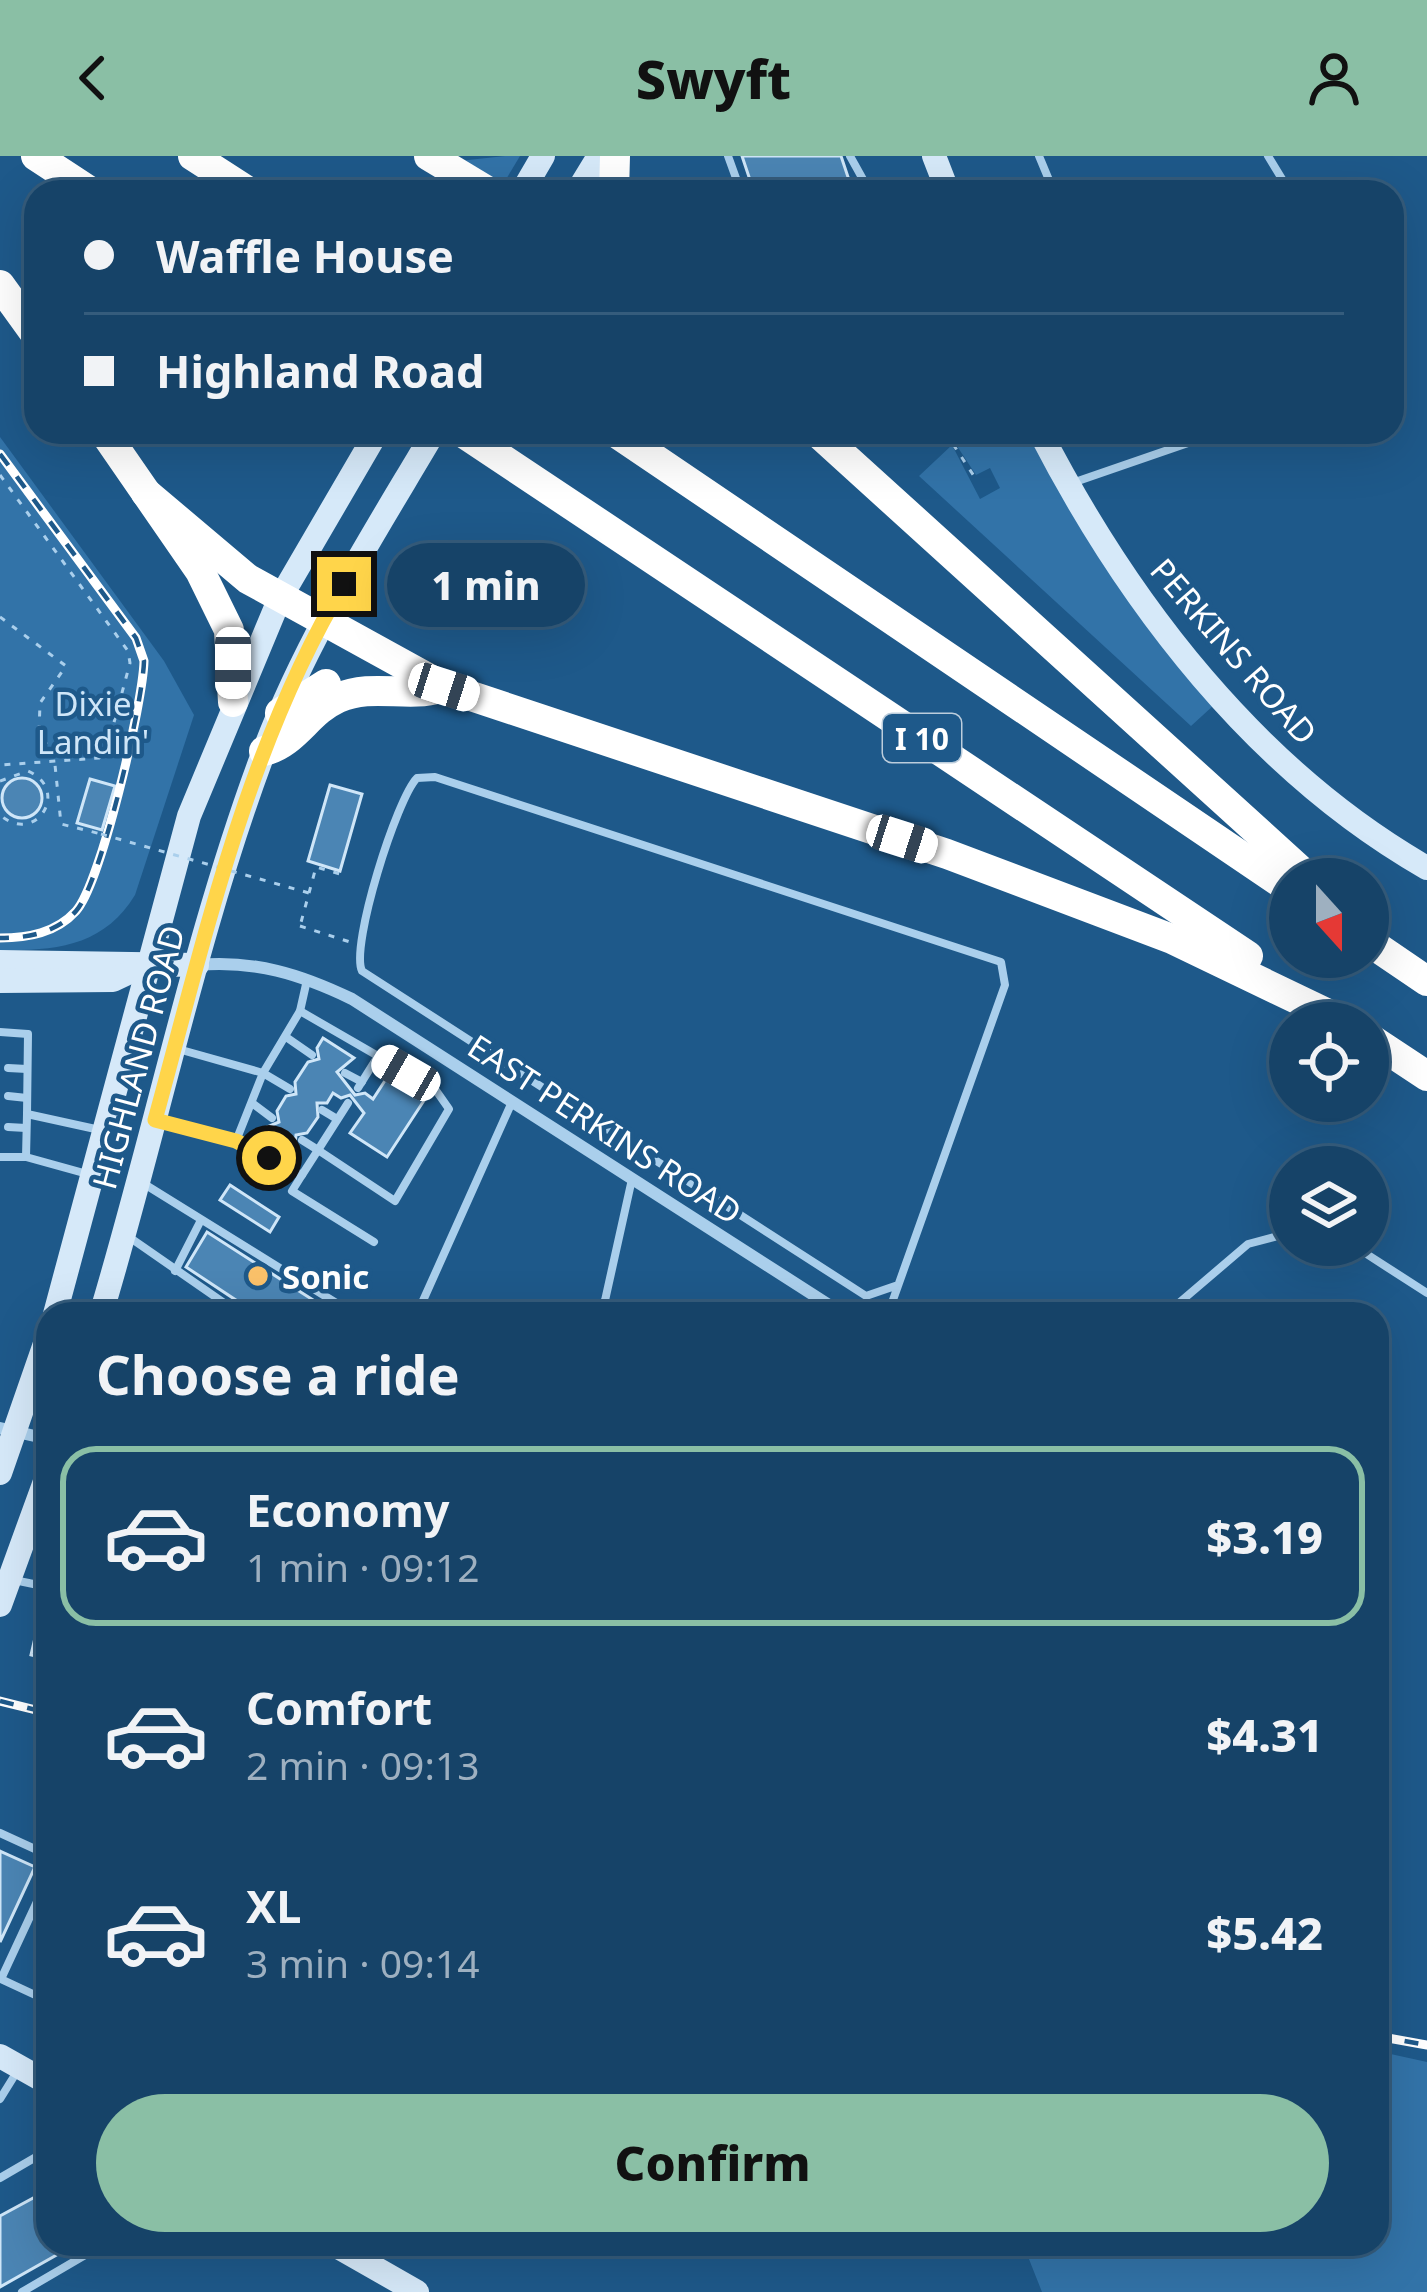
<!DOCTYPE html>
<meta charset="utf-8">
<style>
body{margin:0;font-family:"Noto Sans",sans-serif;background:#234e71;color:#f1f3f6;height:100vh;display:flex;flex-direction:column;font-size:45px;white-space:nowrap}
*{box-sizing:border-box;margin:0}
p{font-size:39px;color:#9eb0c0}
.icon{flex:none;width:66px;height:66px;fill:none;stroke:currentColor;stroke-width:2;stroke-linecap:round;stroke-linejoin:round}
.map{position:relative;flex:1;overflow:hidden}
.sheet{position:absolute;left:36px;top:1146px;width:1353px;height:954px;display:flex;flex-direction:column;background:#164368;border-radius:36px;box-shadow:0 12px 48px #0002,0 0 0 3px #355c7c}
.sheet>*{flex:none}
.hud{position:absolute;left:24px;top:24px;width:1380px;height:264px;border-radius:36px;box-shadow:0 12px 48px #0002,0 0 0 3px #355c7c;display:grid;align-content:center;height:264px;padding:0 60px;background:#164368}
.needle{width:78px;rotate:159deg}
.controls{position:absolute;left:1269px;top:702px;display:grid;gap:24px}
.controls a{display:grid;place-items:center;width:120px;height:120px;border-radius:50%;background:#164368;box-shadow:0 12px 48px #0002,0 0 0 3px #355c7c;font-size:60px}
.end{position:absolute;width:54px;height:54px;margin:-27px;border:15px solid #ffd54a;background:#111;box-shadow:0 0 0 6px #111}
.from{border-radius:50%}
.bubble{position:absolute;height:84px;border-radius:42px;background:#164368;box-shadow:0 12px 48px #0002,0 0 0 3px #355c7c;font-size:39px;font-weight:800;line-height:84px;text-align:center}
.car{position:absolute;width:36px;height:72px;margin:-36px -18px;border-radius:15px;box-shadow:0 0 9px 3px #0007;background:linear-gradient(#fff 24%,#345 0 40%,#fff 0 76%,#345 0 86%,#fff 0)}
.hud b{display:flex;align-items:center;gap:42px;height:114px;font-size:45px}
.hud b+b{border-top:3px solid #355c7c}
.hud i{width:30px;height:30px;background:#f1f3f6}
ul{padding:0;list-style:none}
li{display:flex;align-items:center;gap:36px;height:180px;margin:0 24px 18px;padding:0 36px;border:6px solid transparent;border-radius:36px}
li div{flex:1}
li b{display:block;font-size:45px}
li em{font-style:normal;font-weight:800}
li.selected{border-color:#8abfa5}
li>.icon{width:108px;height:108px;stroke-width:1.5}
h2{padding:0 60px;font-size:54px;line-height:144px}
.primary-button{display:flex;gap:24px;margin-top:auto;padding:24px 60px}
.primary-button a{flex:1;height:138px;border-radius:72px;background:#8abfa5;color:#111;font-size:48px;font-weight:800;line-height:138px;text-align:center}
header{display:flex;justify-content:space-between;align-items:center;height:156px;padding:0 60px;background:#8abfa5;color:#111;font-size:54px;font-weight:800}
.map>svg:first-child{display:block}
.green{fill:#3273a8}
.building{fill:#4b85b4;stroke:#cfe6f8;stroke-width:3}
.lines{fill:none;stroke-linecap:round;stroke-linejoin:round}
.path{stroke:#aacfec;stroke-width:3;stroke-dasharray:6 9;stroke-linecap:butt}
.lane{stroke:#aacfec;stroke-width:8}
.street{stroke:#aacfec;stroke-width:12}
.secondary{stroke:#d6e9f9;stroke-width:24}
.highway{stroke:#fff;stroke-width:30}
.rail-casing{stroke:#fff;stroke-width:9}
.rail{stroke:#1e598a;stroke-width:4.5;stroke-dasharray:14;stroke-linecap:butt}
.path-bridge{stroke:#aacfec;stroke-width:3;stroke-dasharray:6 9;stroke-linecap:butt}
.route{stroke:#ffd54a;stroke-width:15}
.poi-dot{fill:#fac16a;stroke:#1e598a;stroke-width:4.5}
.labels{text-anchor:middle;dominant-baseline:central;stroke-width:9;stroke-linejoin:round;paint-order:stroke}
.shield{fill:#1e598a;stroke:#bccddc;stroke-width:3}
.shield-label{font-size:30px;font-weight:bold;fill:#fff}
.street-label{font-size:33px;fill:#fff;stroke:#1e598a}
.park-label{font-size:33px;fill:#cfe6f8;stroke:#1e598a}
.poi-label{font-size:33px;font-weight:bold;fill:#fff;stroke:#1e598a;text-anchor:start}
</style>
<header><svg class="icon" aria-label="back" viewBox="0 0 24 24"><path d="M15 5l-7 7 7 7"/></svg>Swyft<svg class="icon" aria-label="person" viewBox="0 0 24 24"><circle cx="12" cy="8" r="4"/><path d="M4 21q1-7 8-7t8 7"/></svg></header>
<div class="map">
<svg width="1427" height="2136" viewBox="0 0 1427 2136">
<rect width="100%" height="100%" fill="#1e598a"/>
<g class="green">
<path d="M505 0H520L502 30 459 5Z"/>
<path d="M968 276H1031L1214 549 1191 570 919 320 952 289 980 343 1000 332 990 312 976 319 955 287Z"/>
<path d="M0 281 164 505 194 559 135 739C104 790 56 795 0 794Z"/>
<path d="M1377 1895 1427 1906V2136H1042L1023 2088H1377Z"/>
</g>
<g class="building">
<path d="M742 0H841L853 36H754Z"/>
<circle cx="22" cy="642" r="20"/>
<path d="M90 623 115 630 102 674 77 667Z"/>
<path d="M330 629 362 638 340 715 308 705Z"/>
<path d="M323 882 354 902 337 916 355 939 365 937 373 943 388 920 425 943 387 1001 350 977 364 957 350 939 341 942 333 937 327 947H317L318 961 307 977 296 979 295 989 267 971 279 966 277 955 286 940 296 938 295 926 308 906 319 903 317 892Z"/>
<path d="M230 1029 279 1061 270 1076 220 1044Z"/>
<path d="M207 1076 263 1112 335 1158H257L186 1111Z"/>
<path d="M42 1452H48V1503L31 1499Z"/>
<path d="M0 1695 35 1711 0 1786Z"/>
<path d="M48 2034V2088H76L0 2131V2060Z"/>
</g>
<g class="lines">
<g class="path">
<path d="M945 276 974 320"/>
<path d="M0 319 128 495 130 507 106 596 99 602 0 609"/>
<path d="M0 461 66 510 40 547 39 577 54 599 61 668 101 678"/>
<path d="M0 625 28 615C71 634 36 690 0 659"/>
<path d="M309 737 316 711 340 718"/>
<path d="M300 770 350 786"/>
</g>
<g class="lane">
<path d="M728 0 741 36"/>
<path d="M850 0 870 36"/>
<path d="M1039 0 1054 36"/>
<path d="M1268 0 1290 36"/>
<path d="M1075 326 1220 276"/>
<path d="M0 876 28 878 27 958 100 974"/>
<path d="M286 881 312 899"/>
<path d="M8 912 27 913"/>
<path d="M345 917 362 926"/>
<path d="M358 932 378 900"/>
<path d="M290 933 263 917 300 855 307 824"/>
<path d="M8 940 27 942"/>
<path d="M252 947 272 962"/>
<path d="M322 954 337 963"/>
<path d="M157 964 236 985 263 917 178 893"/>
<path d="M8 971 26 972"/>
<path d="M302 984 318 994 348 947"/>
<path d="M236 985 302 1019 318 994 395 1045 449 953 435 933 300 855"/>
<path d="M0 1001H26L27 958"/>
<path d="M26 1001 91 1019"/>
<path d="M302 1019 292 1035 374 1086"/>
<path d="M141 1026 354 1158"/>
<path d="M129 1081 240 1158"/>
<path d="M1336 1089 1365 1097 1427 1137"/>
<path d="M175 1115 201 1064"/>
<path d="M604 1146 661 1158"/>
<path d="M417 1158 512 946"/>
<path d="M602 1158 632 1023"/>
<path d="M888 1158 1005 829 1001 806 435 621 417 622C397 642 350 790 362 815L866 1140 898 1129"/>
<path d="M1166 1158 1248 1088 1290 1077"/>
<path d="M14 1424 48 1431"/>
<path d="M0 1677 48 1699"/>
<path d="M48 1722 1 1823 48 1845"/>
<path d="M0 1943 18 1914"/>
<path d="M0 2022 48 1994"/>
<path d="M22 2136 104 2088"/>
</g>
<g class="street">
<path d="M197 809C255 804 300 818 352 843L843 1158"/>
<path d="M0 1272 48 1283"/>
</g>
<g class="secondary">
<path d="M934 0 948 36"/>
<path d="M522 36 543 0"/>
<path d="M577 36 599 0"/>
<path d="M1040 276C1129 449 1256 614 1427 712"/>
<path d="M0 806 197 809"/>
<path d="M0 825 113 824 149 807"/>
<path d="M55 1158 189 660 279 444 377 276"/>
<path d="M101 1158C157 972 195 780 263 598 306 483 372 381 434 276"/>
<path d="M0 1317 48 1179"/>
<path d="M0 1449 48 1317"/>
<path d="M0 1900 48 1927"/>
<path d="M333 2088 417 2136"/>
</g>
<g class="highway">
<path d="M36 0 91 36"/>
<path d="M193 0 249 36"/>
<path d="M429 0 489 36"/>
<path d="M614 36 615 0"/>
<path d="M0 129 36 179"/>
<path d="M104 276 200 415 229 474 233 546"/>
<path d="M462 276 1248 800"/>
<path d="M615 276 1290 733"/>
<path d="M817 276 1310 723"/>
<path d="M146 337 248 423 444 531 947 698 1172 783 1347 867"/>
<path d="M280 557 326 528"/>
<path d="M264 595C296 587 307 556 338 542 373 527 406 542 440 532"/>
<path d="M1368 785 1427 825"/>
<path d="M1368 881 1427 920"/>
</g>
<defs>
<g id="rail">
<path d="M0 298 136 482 144 505C143 547 101 727 76 755 56 777 28 782 0 782"/>
<path d="M0 1545 48 1557"/>
<path d="M1377 1880 1427 1889"/>
</g>
</defs>
<use href="#rail" class="rail-casing"/>
<use href="#rail" class="rail"/>
<path class="path-bridge" d="M101 678 309 737 300 770"/>
</g>
<g class="lines">
<path class="route" d="M269 1002 236 985 155 964C205 782 246 592 344 428"/>
</g>
<circle class="poi-dot" cx="258" cy="1120" r="12"/>
<g class="labels">
<rect class="shield" x="883" y="558" width="78" height="48" rx="9"/>
<g class="shield-label">
<text x="922" y="582">I 10</text>
</g>
<g class="street-label">
<text transform="translate(1234 495) rotate(49)">PERKINS ROAD</text>
<text transform="translate(138 901) rotate(-75)">HIGHLAND ROAD</text>
<text transform="translate(605 973) rotate(33)">EAST PERKINS ROAD</text>
</g>
<g class="park-label">
<text x="93" y="547">Dixie<tspan x="93" dy="38">Landin'</tspan></text>
</g>
<g class="poi-label">
<text x="282" y="1120">Sonic</text>
</g>
</g>
</svg>
<div class="controls">
<a><svg class="needle" viewBox="-14 -14 28 28"><path d="M0-13l5 13h-10z" fill="#e53935"/><path d="M0 13l5-13h-10z" fill="#9eb0c0"/></svg></a>
<a><svg class="icon" aria-label="locate" viewBox="0 0 24 24"><circle cx="12" cy="12" r="6"/><path d="M12 2v4M12 18v4M2 12h4M18 12h4"/></svg></a>
<a><svg class="icon" aria-label="layers" viewBox="0 0 24 24"><path d="M12 4l9 5-9 5-9-5zM3 14l9 5 9-5"/></svg></a>
</div>
<i class="end from" style="left:269px;top:1002px"></i>
<i class="end" style="left:344px;top:428px"></i>
<div class="bubble" style="left:387px;top:387px;width:198px">1 min</div>
<i class="car" style="left:233px;top:507px;rotate:180deg"></i>
<i class="car" style="left:444px;top:531px;rotate:108deg"></i>
<i class="car" style="left:902px;top:683px;rotate:108deg"></i>
<i class="car" style="left:406px;top:917px;rotate:300deg"></i>
<div class="hud">
<b><i class="from"></i>Waffle House</b>
<b><i></i>Highland Road</b>
</div>
<section class="sheet">
<h2>Choose a ride</h2>
<ul>
<li class="selected"><svg class="icon" aria-label="car" viewBox="0 0 24 24"><path d="M5 17H2v-5l4-1 3-4h7l3 4 3 1v5h-3M9 17h6M6 11h13"/><circle cx="7" cy="17" r="2"/><circle cx="17" cy="17" r="2"/></svg><div><b>Economy</b><p>1 min · 09:12</p></div><em>$3.19</em></li>
<li><svg class="icon" aria-label="car" viewBox="0 0 24 24"><path d="M5 17H2v-5l4-1 3-4h7l3 4 3 1v5h-3M9 17h6M6 11h13"/><circle cx="7" cy="17" r="2"/><circle cx="17" cy="17" r="2"/></svg><div><b>Comfort</b><p>2 min · 09:13</p></div><em>$4.31</em></li>
<li><svg class="icon" aria-label="car" viewBox="0 0 24 24"><path d="M5 17H2v-5l4-1 3-4h7l3 4 3 1v5h-3M9 17h6M6 11h13"/><circle cx="7" cy="17" r="2"/><circle cx="17" cy="17" r="2"/></svg><div><b>XL</b><p>3 min · 09:14</p></div><em>$5.42</em></li>
</ul>
<div class="primary-button"><a>Confirm</a></div>
</section>
</div>
